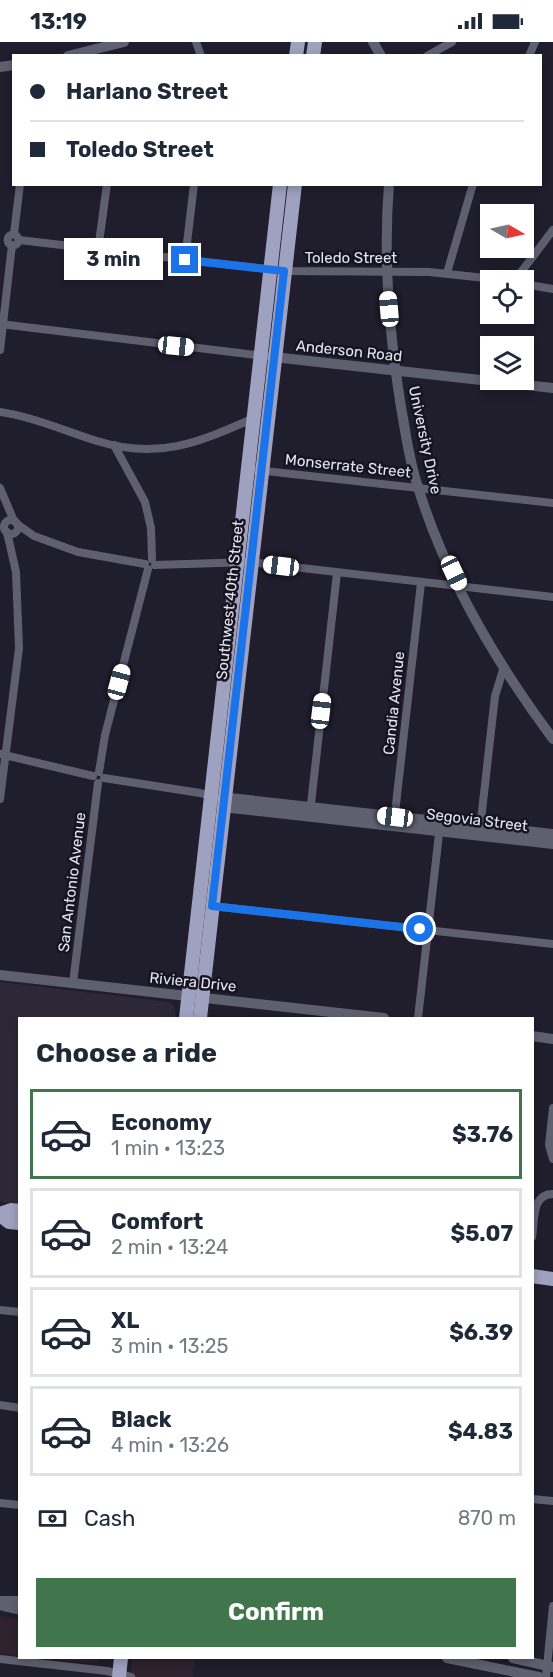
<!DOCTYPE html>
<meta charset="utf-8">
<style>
body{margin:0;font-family:Rubik,sans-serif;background:#f2f2f3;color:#1f2937;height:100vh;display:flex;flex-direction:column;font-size:22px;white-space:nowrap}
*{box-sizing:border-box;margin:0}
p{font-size:20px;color:#747a83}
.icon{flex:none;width:33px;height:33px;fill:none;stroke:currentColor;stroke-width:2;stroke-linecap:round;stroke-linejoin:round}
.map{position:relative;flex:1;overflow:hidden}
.panel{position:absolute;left:18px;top:975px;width:516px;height:642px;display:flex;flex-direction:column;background:#fff;border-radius:0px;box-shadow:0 3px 9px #0003}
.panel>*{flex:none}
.hud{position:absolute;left:12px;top:12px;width:530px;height:132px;border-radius:0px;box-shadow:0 3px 9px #0003;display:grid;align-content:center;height:132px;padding:0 18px;background:#fff}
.needle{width:39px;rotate:99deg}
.tools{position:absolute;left:480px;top:162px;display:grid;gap:12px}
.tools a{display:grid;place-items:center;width:54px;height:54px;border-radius:0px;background:#fff;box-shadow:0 3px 9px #0003;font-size:30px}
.end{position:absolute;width:27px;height:27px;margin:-14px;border:8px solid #1a73e8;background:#fff;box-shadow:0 0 0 3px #fff}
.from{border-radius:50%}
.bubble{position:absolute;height:42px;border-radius:0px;background:#fff;box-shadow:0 3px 9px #0003;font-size:20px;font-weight:700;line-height:42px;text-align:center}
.car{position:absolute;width:18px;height:36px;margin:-18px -9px;border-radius:8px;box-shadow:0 0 4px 2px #0007;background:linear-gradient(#fff 24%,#345 0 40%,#fff 0 76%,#345 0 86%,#fff 0)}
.hud b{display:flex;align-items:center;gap:21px;height:57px;font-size:22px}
.hud b+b{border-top:2px solid #e0e1e3}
.hud i{width:15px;height:15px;background:#1f2937}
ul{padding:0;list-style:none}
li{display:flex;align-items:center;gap:18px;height:90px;margin:0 12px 9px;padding:0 6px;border:3px solid #e0e1e3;border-radius:0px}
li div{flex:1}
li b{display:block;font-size:22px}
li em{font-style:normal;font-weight:700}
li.active{border-color:#41754b}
li>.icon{width:54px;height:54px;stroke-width:1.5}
h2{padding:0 18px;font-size:27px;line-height:72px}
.pay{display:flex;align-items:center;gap:15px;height:66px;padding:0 18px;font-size:22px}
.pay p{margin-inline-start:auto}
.primary-button{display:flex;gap:12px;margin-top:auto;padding:12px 18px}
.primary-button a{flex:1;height:69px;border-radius:0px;background:#41754b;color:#fff;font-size:24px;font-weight:700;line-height:69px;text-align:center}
.status{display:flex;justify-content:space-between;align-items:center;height:42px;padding:0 30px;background:#fff;direction:ltr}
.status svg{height:16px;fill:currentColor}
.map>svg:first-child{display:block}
.commercial{fill:#2f222f}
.education{fill:#2c2838}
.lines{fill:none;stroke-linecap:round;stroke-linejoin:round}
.minor{stroke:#5f606f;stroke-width:8}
.tertiary{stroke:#5f606f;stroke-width:10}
.primary{stroke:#9ea1bf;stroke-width:14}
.route{stroke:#1a73e8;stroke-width:8}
.labels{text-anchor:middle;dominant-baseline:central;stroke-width:5;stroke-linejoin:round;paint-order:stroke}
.street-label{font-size:15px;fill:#e6e5ef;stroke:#171422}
</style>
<div class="status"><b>13:19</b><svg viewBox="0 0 49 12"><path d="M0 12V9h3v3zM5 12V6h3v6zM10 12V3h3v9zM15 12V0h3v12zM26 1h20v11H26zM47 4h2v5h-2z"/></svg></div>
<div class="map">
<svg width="553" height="1635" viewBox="0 0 553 1635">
<rect width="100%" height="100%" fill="#201d2c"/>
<g class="commercial">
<path d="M0 1574 19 1577V1614L0 1612Z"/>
<path d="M38 1616H99L98 1621Z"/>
<path d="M132 1616H195L193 1635H131Z"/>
</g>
<path class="education" d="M0 940 169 960 173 963 176 972 175 976H20L19 1162 0 1160Z"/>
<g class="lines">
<g class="minor">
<path d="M196 0 201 14"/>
<path d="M427 14 452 0"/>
<path d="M529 14 535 0"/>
<path d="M14 192 20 142"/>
<circle cx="13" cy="198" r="5.5"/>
<path d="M19 198 284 229 429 230 504 238"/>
<path d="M98 208 107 142"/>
<path d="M185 218 194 142"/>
<path d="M447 231 473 142"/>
<path d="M515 238 553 188"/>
<path d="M524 242 553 247"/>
<path d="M0 282 273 315"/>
<path d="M0 308 12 203"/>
<path d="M0 370C34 375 65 389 97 399 158 418 197 401 252 377"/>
<path d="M114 403 145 460 151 486 152 517"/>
<path d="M247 427 553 461"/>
<path d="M0 446 14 479"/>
<circle cx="11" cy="485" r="7"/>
<path d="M17 482 34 494 78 510 145 522"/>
<path d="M155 523 250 520 553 555"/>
<path d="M0 712 93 734"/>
<path d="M99 730 105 693 148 527"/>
<path d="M104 736 200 751 223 758"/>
<path d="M0 757 19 606 16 530 7 490"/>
<path d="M310 771 337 531"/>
<path d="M394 780 421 541"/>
<path d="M480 787 495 654 503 628"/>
<path d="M212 864 553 902"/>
<path d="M73 941 98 741"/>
<path d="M418 976 440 783"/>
<path d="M553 1066 549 1103 553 1117"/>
<path d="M532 1195C535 1179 531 1152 553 1152"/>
<path d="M0 1268 20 1270"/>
<path d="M0 1363 20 1366"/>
<path d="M532 1457 553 1459"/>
<path d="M0 1461 20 1463"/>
<path d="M0 1617 107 1629 131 1635"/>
<path d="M546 1635 553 1564"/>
</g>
<g class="tertiary">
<path d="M373 0 381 14"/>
<path d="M68 14 124 0"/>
<path d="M0 25 14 23"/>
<path d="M389 142C383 217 389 291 401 365 406 392 409 419 418 445 445 534 498 623 553 697"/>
<path d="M273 315 553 346"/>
<path d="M553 792 230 756 223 758 231 766 553 802"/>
<path d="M0 933 384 976"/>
<path d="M532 994 553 997"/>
<path d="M0 1559H20"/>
<path d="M0 1563 20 1568"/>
<path d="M447 1616 539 1635"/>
<path d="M513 1616 553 1625"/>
</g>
<g class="primary">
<path d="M296 14 298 0"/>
<path d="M313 14 315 0"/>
<path d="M186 976 280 142"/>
<path d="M200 976 295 142"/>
<path d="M0 1172 11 1168 20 1169"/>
<path d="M0 1173 9 1180 20 1181"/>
<path d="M532 1234 553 1237"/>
<path d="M119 1635 121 1616"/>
</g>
</g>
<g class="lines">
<path class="route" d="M185 218 284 229 212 864 420 887"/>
</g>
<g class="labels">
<g class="street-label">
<text x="351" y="216">Toledo Street</text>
<text transform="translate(349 309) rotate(6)">Anderson Road</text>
<text transform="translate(425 398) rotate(78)">University Drive</text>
<text transform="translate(348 424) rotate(6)">Monserrate Street</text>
<text transform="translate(230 558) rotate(-84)">Southwest 40th Street</text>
<text transform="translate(394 661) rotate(-84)">Candia Avenue</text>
<text transform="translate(477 778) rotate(7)">Segovia Street</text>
<text transform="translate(72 840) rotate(-83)">San Antonio Avenue</text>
<text transform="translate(193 940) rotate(6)">Riviera Drive</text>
</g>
</g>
</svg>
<div class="tools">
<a><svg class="needle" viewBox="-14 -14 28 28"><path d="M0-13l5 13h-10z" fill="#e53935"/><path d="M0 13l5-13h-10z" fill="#747a83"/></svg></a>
<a><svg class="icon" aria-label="locate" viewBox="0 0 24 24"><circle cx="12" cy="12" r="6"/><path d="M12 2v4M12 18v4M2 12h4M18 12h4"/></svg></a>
<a><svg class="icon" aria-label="layers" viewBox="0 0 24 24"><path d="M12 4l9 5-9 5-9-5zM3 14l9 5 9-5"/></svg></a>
</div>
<i class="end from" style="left:420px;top:887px"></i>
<i class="end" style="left:185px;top:218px"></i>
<div class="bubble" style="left:64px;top:196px;width:99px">3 min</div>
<i class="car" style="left:389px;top:267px;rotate:355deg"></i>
<i class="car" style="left:176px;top:304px;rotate:96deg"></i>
<i class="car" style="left:281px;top:524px;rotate:277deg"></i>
<i class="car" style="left:454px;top:531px;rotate:155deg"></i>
<i class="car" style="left:119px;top:640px;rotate:15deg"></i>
<i class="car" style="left:321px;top:669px;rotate:7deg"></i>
<i class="car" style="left:395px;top:775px;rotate:277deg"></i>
<div class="hud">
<b><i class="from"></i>Harlano Street</b>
<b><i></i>Toledo Street</b>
</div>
<section class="panel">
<h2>Choose a ride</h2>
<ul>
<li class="active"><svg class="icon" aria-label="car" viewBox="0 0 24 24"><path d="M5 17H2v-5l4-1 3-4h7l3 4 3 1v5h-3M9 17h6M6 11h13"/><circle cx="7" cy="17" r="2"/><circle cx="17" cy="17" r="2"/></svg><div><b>Economy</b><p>1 min · 13:23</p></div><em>$3.76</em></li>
<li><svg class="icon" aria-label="car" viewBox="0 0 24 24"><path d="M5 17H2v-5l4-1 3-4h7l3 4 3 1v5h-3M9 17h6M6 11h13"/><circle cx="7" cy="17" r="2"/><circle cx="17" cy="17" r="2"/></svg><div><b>Comfort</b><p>2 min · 13:24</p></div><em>$5.07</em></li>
<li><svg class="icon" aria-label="car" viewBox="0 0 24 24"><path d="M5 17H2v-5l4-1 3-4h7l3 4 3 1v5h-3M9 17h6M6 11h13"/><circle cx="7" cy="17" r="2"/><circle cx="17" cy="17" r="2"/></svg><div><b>XL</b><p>3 min · 13:25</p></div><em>$6.39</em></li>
<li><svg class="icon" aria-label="car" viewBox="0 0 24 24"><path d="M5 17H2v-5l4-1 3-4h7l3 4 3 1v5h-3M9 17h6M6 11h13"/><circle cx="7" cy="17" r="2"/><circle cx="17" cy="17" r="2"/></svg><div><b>Black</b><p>4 min · 13:26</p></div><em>$4.83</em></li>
</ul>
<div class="pay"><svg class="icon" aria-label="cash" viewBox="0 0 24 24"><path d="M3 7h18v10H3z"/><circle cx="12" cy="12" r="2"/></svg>Cash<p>870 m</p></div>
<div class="primary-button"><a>Confirm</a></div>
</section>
</div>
